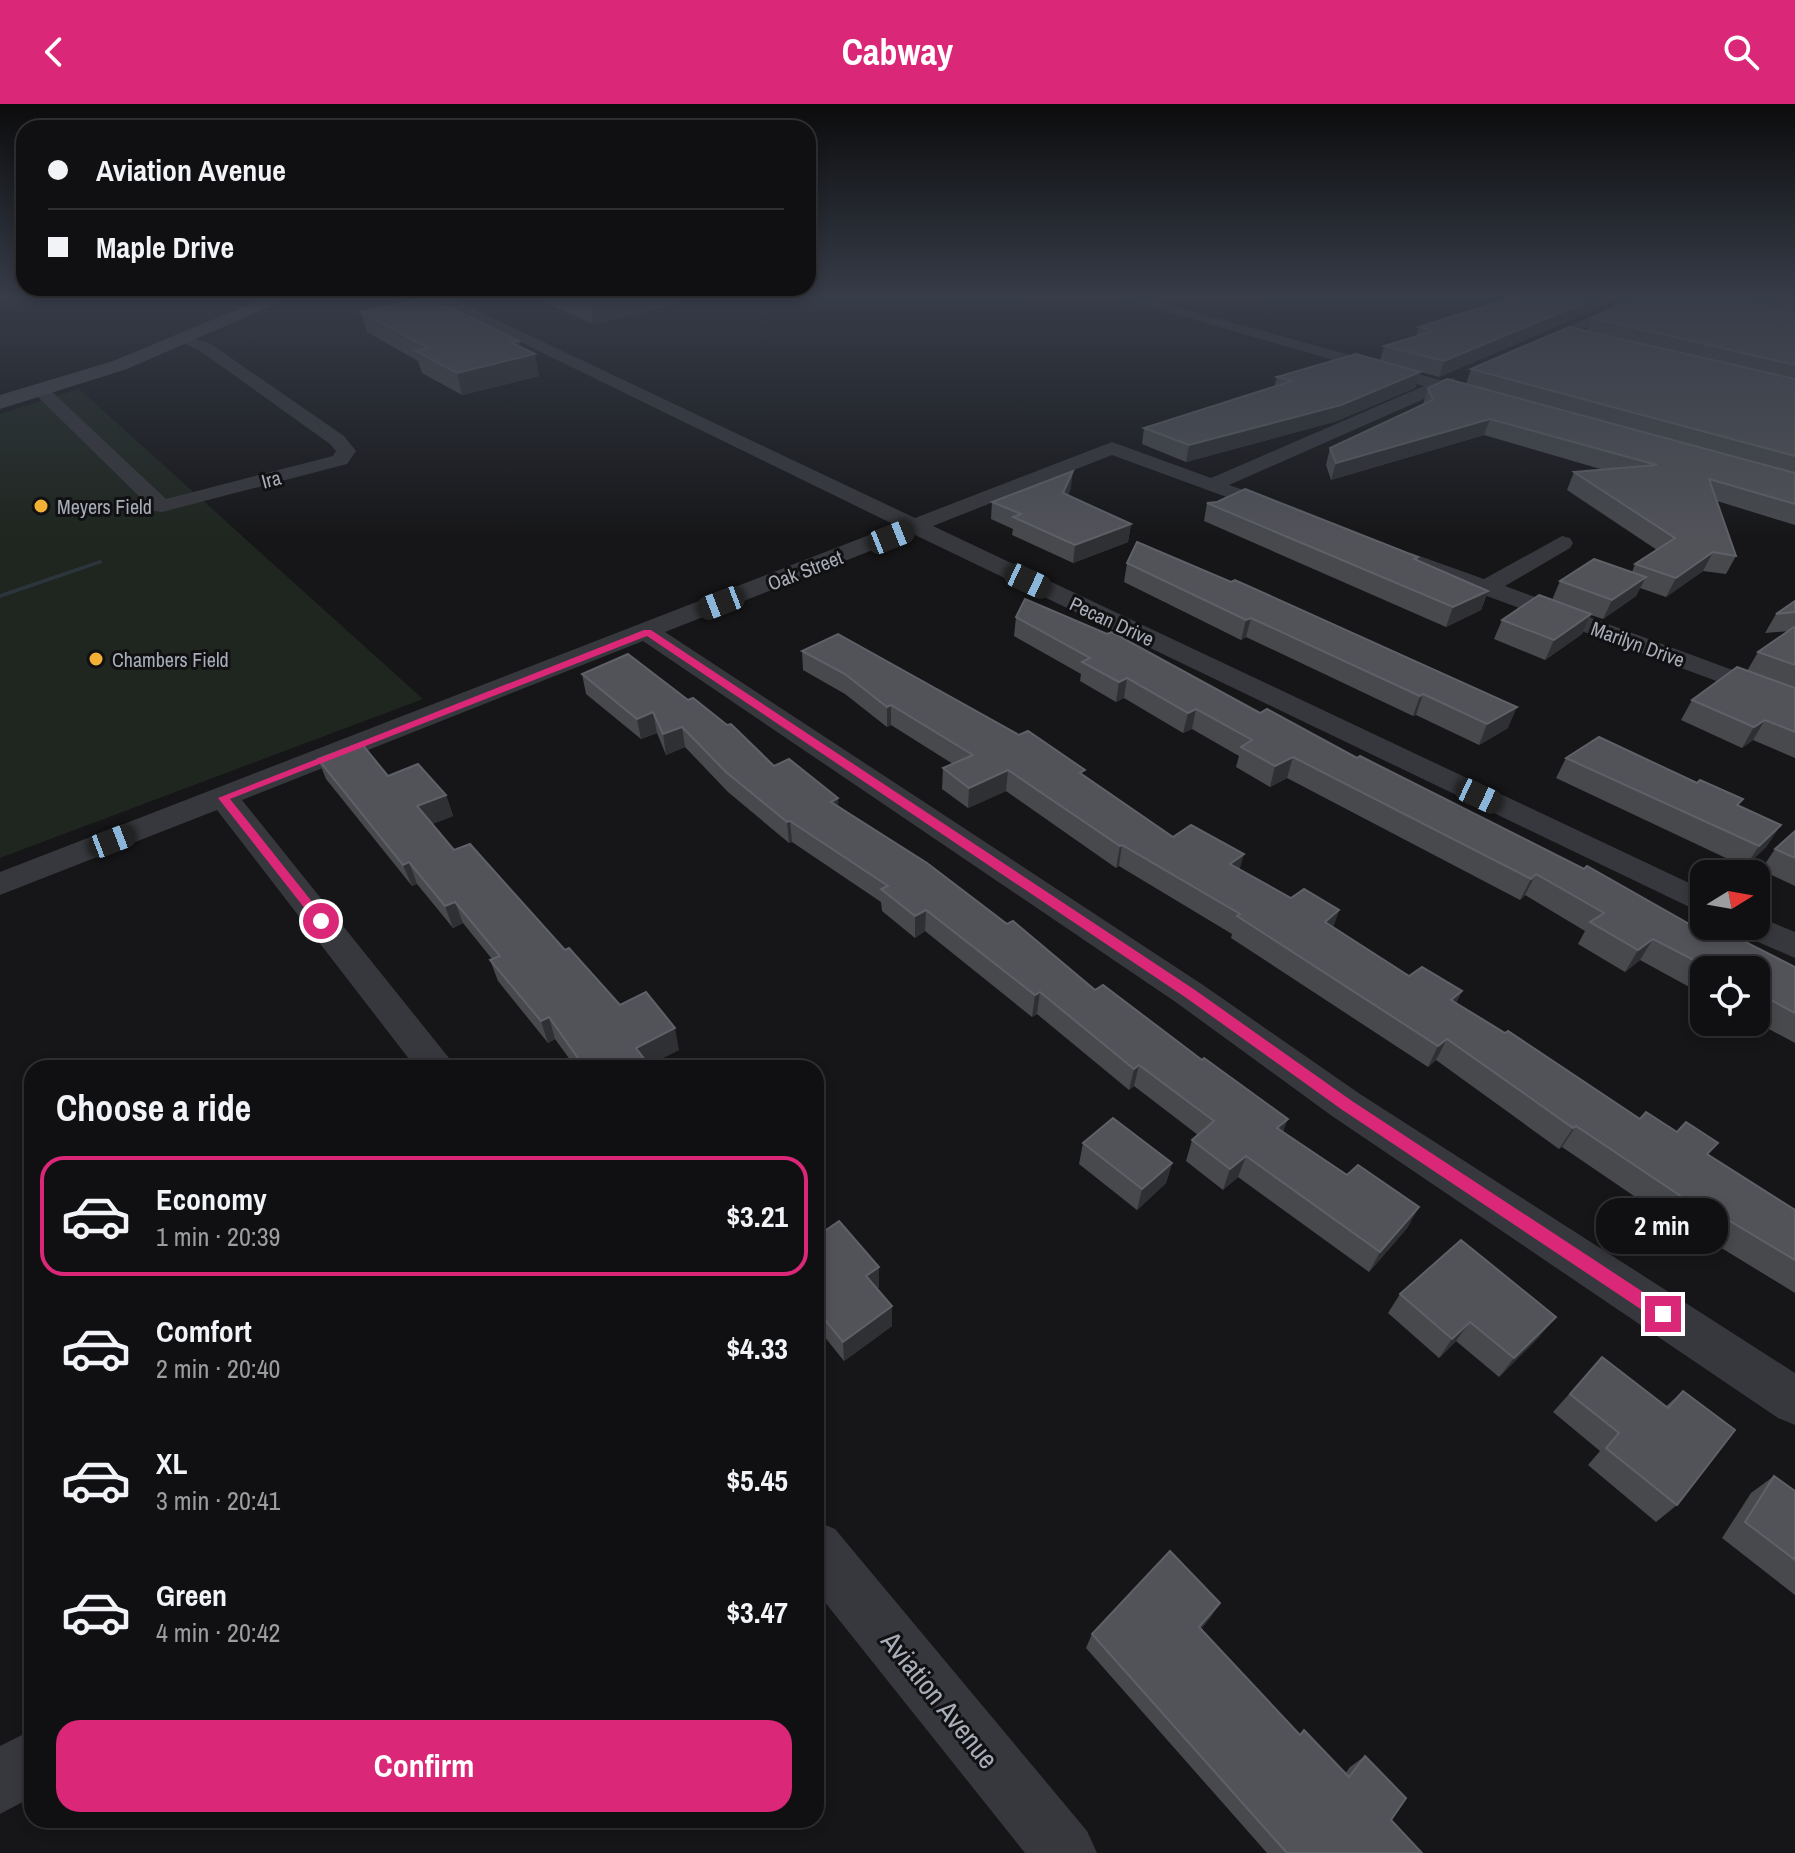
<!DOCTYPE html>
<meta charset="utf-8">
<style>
body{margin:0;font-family:"Archivo Narrow",sans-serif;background:#1e1e20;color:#f1f3f6;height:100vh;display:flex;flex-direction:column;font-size:30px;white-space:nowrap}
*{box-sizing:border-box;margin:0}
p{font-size:26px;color:#9c9d9f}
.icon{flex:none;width:44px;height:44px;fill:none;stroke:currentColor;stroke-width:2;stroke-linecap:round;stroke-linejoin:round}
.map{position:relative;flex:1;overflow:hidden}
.panel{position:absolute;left:24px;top:956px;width:800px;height:768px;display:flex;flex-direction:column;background:#101012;border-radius:24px;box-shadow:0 4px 12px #0003,0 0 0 2px #303032}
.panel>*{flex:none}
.guide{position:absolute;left:16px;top:16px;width:800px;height:176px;border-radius:24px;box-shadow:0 4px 12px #0003,0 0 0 2px #303032;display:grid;align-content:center;height:176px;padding:0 32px;background:#101012}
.needle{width:52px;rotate:79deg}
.fabs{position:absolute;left:1690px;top:756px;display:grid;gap:16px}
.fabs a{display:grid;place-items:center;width:80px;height:80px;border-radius:16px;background:#101012;box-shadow:0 4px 12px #0003,0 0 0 2px #303032;font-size:40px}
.end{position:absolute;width:36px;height:36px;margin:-18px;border:10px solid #db2777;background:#fff;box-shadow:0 0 0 4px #fff}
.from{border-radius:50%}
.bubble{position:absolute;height:56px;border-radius:24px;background:#101012;box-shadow:0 4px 12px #0003,0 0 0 2px #303032;font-size:26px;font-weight:700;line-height:56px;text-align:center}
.car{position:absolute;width:24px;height:48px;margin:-24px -12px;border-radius:10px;box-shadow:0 0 6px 2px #0007;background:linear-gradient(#222 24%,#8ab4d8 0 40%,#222 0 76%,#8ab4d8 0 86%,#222 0)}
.guide b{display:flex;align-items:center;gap:28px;height:76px;font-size:30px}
.guide b+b{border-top:2px solid #303032}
.guide i{width:20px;height:20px;background:#f1f3f6}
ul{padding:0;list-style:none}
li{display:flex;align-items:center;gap:24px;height:120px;margin:0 16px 12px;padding:0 16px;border:4px solid transparent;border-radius:24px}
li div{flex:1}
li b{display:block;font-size:30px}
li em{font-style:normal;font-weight:700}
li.on{border-color:#db2777}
li>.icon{width:72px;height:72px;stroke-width:1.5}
h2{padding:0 32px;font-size:36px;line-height:96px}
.cta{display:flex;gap:16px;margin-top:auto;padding:16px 32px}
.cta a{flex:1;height:92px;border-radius:24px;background:#db2777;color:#fff;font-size:32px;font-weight:700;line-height:92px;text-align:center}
header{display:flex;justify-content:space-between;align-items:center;height:104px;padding:0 32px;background:#db2777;color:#fff;font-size:36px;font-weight:700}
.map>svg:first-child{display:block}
.green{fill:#1e261f}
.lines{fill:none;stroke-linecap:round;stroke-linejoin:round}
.stream{fill:#2c353c;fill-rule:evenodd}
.street{fill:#37383d;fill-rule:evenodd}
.secondary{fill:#45474d;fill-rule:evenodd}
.wall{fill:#47494d}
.shaded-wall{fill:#2f3033}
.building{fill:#525359;stroke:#5f6168;stroke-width:2}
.route{fill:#db2777}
.poi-dot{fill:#f2b134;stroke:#111113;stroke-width:3}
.labels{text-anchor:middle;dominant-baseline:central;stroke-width:6;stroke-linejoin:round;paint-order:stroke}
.far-street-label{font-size:20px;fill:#a8adb8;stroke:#111113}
.far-poi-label{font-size:20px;fill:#a8adb8;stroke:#111113;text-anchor:start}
.near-street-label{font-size:28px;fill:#a8adb8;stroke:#111113}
</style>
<header><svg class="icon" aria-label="back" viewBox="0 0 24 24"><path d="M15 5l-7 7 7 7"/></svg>Cabway<svg class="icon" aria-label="search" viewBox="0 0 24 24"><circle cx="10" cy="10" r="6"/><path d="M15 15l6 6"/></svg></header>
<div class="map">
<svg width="1795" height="1749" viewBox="0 0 1795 1749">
<rect width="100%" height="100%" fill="#161618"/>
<path class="green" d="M79 285 423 595 0 754V310Z"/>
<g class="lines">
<path class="stream" d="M100 456 102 457V459L0 494V490Z"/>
<g class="street">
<path d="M426 192H446L915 414 1112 338 1211 374 1424 282 1111 192H1136L1440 276 1455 274 1456 280 1489 289 1492 293 1483 298 1442 287 1229 381 1289 402 1292 407 1281 413 1112 351 933 422 1704 786V810L913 430 665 528 1203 881 1360 990 1795 1269V1321L1778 1314 1332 1012 1177 899 643 537 242 696 457 964H416L217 706 0 791V768L895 421Z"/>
<path d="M1636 192H1656L1535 247 1529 249 1521 244Z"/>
<path d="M183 231 211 240 344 332 356 347 347 360 162 408 154 407 31 286 40 281 46 282 166 395 333 352 336 347 330 340 199 246 175 236Z"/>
<path d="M1562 432 1570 434 1573 439 1570 444 1505 482 1795 589V606L1403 461 1400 456 1403 451 1411 449 1484 475Z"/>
<path d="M1756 812 1795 828V854L1740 830 1735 822H1756Z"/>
<path d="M816 1417 835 1425 1087 1727 1097 1749H1025L816 1487Z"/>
<path d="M32 1626V1693L0 1710V1642Z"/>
</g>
<path class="secondary" d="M269 192H294L127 265 0 305V291L113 257Z"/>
</g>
<g class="wall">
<path d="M530 192H710L593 220Z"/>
<path d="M1516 192H1627L1439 273 1380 257 1384 242 1416 232 1419 223Z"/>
<path d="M1638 192H1795V421L1717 397 1736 452 1726 470 1703 467 1666 493 1640 484 1636 492 1603 515 1591 511 1582 530 1545 556 1494 535 1502 516 1552 496 1560 477 1632 468 1635 460 1657 446 1567 386 1574 368 1604 366 1484 331 1331 376 1326 361 1330 344 1423 300 1428 284 1466 280 1471 265 1586 228 1592 214Z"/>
<path d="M441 203 519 237 521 243 539 272 462 291 422 269 418 257 367 228 361 208Z"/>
<path d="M1420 268 1415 284 1337 317 1186 358 1142 340 1144 324 1274 283 1277 273Z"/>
<path d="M1071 384 1068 391 1131 420 1128 438 1073 459 1012 431 1013 425 991 415 992 398Z"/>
<path d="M1207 399 1418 453 1417 456 1488 487 1481 506 1446 523 1204 417Z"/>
<path d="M1127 459 1508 624 1479 641 1416 611 1413 612 1246 533 1241 536 1124 478Z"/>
<path d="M1795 497V654L1753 636 1742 644 1681 616 1692 596 1747 567 1758 548 1789 527 1765 529 1776 510Z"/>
<path d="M1016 513 1260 609 1357 654 1707 830 1795 863V939L1756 918V866H1704V891L1640 856 1625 868 1578 840 1585 827 1525 791 1520 796 1287 674 1270 683 1236 663 1239 652 1192 625 1183 629 1124 594 1116 598 1080 577 1081 570 1014 532Z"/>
<path d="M802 547 1085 672 1173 733 1244 750 1239 765 1291 794 1339 806 1333 823 1409 872 1462 887 1456 899 1640 1015 1708 1051 1794 1106 1795 1105V1189L1710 1137 1706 1141 1562 1043 1559 1045 1436 956 1428 963 1231 834 1232 830 1119 762 1116 764 1006 687 968 704 942 685 943 664 953 660 891 621 887 623 845 590 803 566Z"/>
<path d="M582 570 774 662 839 702 1095 886 1408 1123 1369 1168 1238 1073 1223 1086 1186 1057 1192 1036 1198 1031 1134 982 1129 986 1037 910 1032 913 925 827 915 834 882 807 881 798 792 738 789 739 728 688 685 643 666 651 657 629 641 635 586 590Z"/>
<path d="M1566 654 1739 702 1767 742 1745 763 1556 674Z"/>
<path d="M318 655 388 672 446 691 453 712 432 720 454 746 565 846 620 901 679 946 648 961 651 964H576L555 935 548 939 498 877 490 856 492 855 463 819 453 824 417 780 412 782 326 675Z"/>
<path d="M1795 727V782L1761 766 1775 745Z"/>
<path d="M1083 1039 1172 1059 1166 1079 1137 1106 1079 1060Z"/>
<path d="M816 1133 879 1163V1183L877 1185 892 1222 844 1257 816 1222Z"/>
<path d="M1400 1190 1540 1232 1499 1273 1456 1237 1439 1254 1388 1209Z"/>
<path d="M1602 1253 1666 1302 1683 1287 1677 1401 1656 1418 1588 1361 1600 1347 1553 1308Z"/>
<path d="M1774 1372 1795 1387V1491L1722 1434 1751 1389Z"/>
<path d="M1220 1499 1210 1514 1201 1525 1300 1631 1304 1626 1345 1670 1350 1663 1365 1652 1391 1716 1422 1749H1267L1086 1544 1092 1530Z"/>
</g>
<g class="shaded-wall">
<path d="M605 192H710L593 220 589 196Z"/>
<path d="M1600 192H1627L1439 273 1444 257Z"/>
<path d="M519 237 523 253 535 250 539 272 462 291 457 269 512 239Z"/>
<path d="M1420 268 1415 284 1337 317 1186 358 1189 341Z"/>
<path d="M1490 315 1484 331 1331 376 1336 359Z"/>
<path d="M1073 367 1071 384 1061 406 1063 389Z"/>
<path d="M1131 420 1128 438 1073 459 1075 441Z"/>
<path d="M1713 448 1703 467 1666 493 1676 474Z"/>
<path d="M1646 473 1636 492 1603 515 1612 496Z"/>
<path d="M1488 487 1481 506 1446 523 1453 503Z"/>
<path d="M1591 510 1582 530 1545 556 1554 536Z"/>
<path d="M1251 514 1246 533 1241 536 1246 516Z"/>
<path d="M1127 574 1124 594 1116 598 1119 578Z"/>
<path d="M1423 590 1416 611 1413 612 1420 592Z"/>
<path d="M891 601V621L887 623V603Z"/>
<path d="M1517 603 1508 624 1479 641 1487 620Z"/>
<path d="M1196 605 1192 625 1183 629 1188 609Z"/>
<path d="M653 608 657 629 641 635 637 615Z"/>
<path d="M1765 616 1753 636 1742 644 1754 623Z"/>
<path d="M682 623 685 643 666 651 663 630Z"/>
<path d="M1293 653 1287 674 1270 683 1275 662Z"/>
<path d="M1008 666 1006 687 968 704 969 684Z"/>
<path d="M446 691 453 712 425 723 417 702Z"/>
<path d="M838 694 839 715 831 698Z"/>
<path d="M790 717 792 738 789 739 787 718Z"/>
<path d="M1781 721 1767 742 1745 763 1759 742Z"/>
<path d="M1122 741 1119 762 1116 764 1120 742Z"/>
<path d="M1244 750 1238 771 1230 760Z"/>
<path d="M409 758 417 780 412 782 403 761Z"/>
<path d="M1536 770 1525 791 1520 796 1531 775Z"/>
<path d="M455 798 463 819 453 824 445 802Z"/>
<path d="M926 806 925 827 915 834V812Z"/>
<path d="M1339 806 1332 827 1325 818Z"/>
<path d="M1653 835 1640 856 1625 868 1638 846Z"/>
<path d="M1462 887 1451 909V896Z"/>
<path d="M1040 888 1037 910 1032 913 1035 891Z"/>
<path d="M549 913 555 935 548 939 541 917Z"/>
<path d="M675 924 679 946 642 964 636 944Z"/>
<path d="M1447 935 1436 956 1428 963 1438 942Z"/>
<path d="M1139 961 1134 982 1129 986 1134 965Z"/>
<path d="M1288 1015 1280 1036 1277 1024Z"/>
<path d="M1576 1022 1562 1043 1559 1045 1573 1024Z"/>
<path d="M1246 1052 1238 1073 1223 1086 1230 1065Z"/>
<path d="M1172 1059 1166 1079 1137 1106 1142 1085Z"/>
<path d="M1419 1103 1408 1123 1369 1168 1380 1148Z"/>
<path d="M879 1163V1183L867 1192 866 1172Z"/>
<path d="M892 1202V1222L844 1257 843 1238Z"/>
<path d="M1556 1213 1540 1232 1499 1273 1514 1254Z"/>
<path d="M1470 1218 1456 1237 1439 1254 1452 1235Z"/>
<path d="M1220 1499 1210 1514 1190 1537 1199 1523Z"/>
</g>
<g class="building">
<path d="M580 192H605L589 196Z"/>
<path d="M1516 192H1600L1444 257 1384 242 1434 227 1419 223Z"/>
<path d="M1638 192H1720L1795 210V261L1592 214Z"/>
<path d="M424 195 441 203 447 202 519 237 512 239 535 250 457 269 416 247 428 244 361 208Z"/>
<path d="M1569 223 1795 275V352L1471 265Z"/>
<path d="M1356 250 1420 268 1341 301 1189 341 1144 324 1292 277 1277 273Z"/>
<path d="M1447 275 1795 369V400L1709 375 1736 452 1713 448 1676 474 1635 460 1675 434 1574 368 1657 361 1490 315 1336 359 1330 344 1433 296 1428 284Z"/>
<path d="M1073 367 1063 389 1131 420 1075 441 1013 413 1021 410 992 398Z"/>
<path d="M1245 385 1418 453 1414 455 1488 487 1453 503 1207 399 1217 398Z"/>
<path d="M1137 438 1231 478 1235 476 1517 603 1487 620 1423 590 1420 592 1251 514 1246 516 1127 459Z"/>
<path d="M1594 455 1646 473 1612 496 1560 477Z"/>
<path d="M1539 491 1591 510 1554 536 1502 516Z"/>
<path d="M1025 495 1107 530 1112 528 1260 609 1267 605 1357 654 1360 652 1584 765 1587 762 1707 830 1714 822 1795 863V909L1756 888V866H1713L1653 835 1638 846 1590 818 1604 809 1536 770 1531 775 1293 653 1275 662 1241 643 1252 636 1196 605 1188 609 1127 574 1119 578 1082 558 1090 554 1016 513Z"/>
<path d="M1795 497V508L1776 510Z"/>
<path d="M1794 523 1795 524V561L1758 548Z"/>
<path d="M838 530 1019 631 1028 627 1085 666 1080 669 1173 733 1191 721 1244 750 1230 760 1291 794 1304 785 1339 806 1325 818 1409 872 1422 863 1462 887 1451 896 1505 929 1508 927 1640 1015 1646 1008 1677 1028 1686 1018 1718 1039 1707 1050 1795 1106V1156L1728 1116 1724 1121 1576 1022 1573 1024 1447 935 1438 942 1237 812 1240 810 1122 741 1120 742 1008 666 969 684 943 664 973 651 891 601 887 603 845 570 802 547Z"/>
<path d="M628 550 688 596 693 594 727 621 731 620 774 662 789 655 838 694 831 698 927 759 1007 820 1013 817 1095 886 1103 881 1202 956 1204 954 1288 1015 1277 1024 1347 1071 1358 1061 1419 1103 1380 1148 1246 1052 1230 1065 1192 1036 1214 1017 1139 961 1134 965 1040 888 1035 891 926 806 915 812 881 785 888 782 790 717 787 718 726 668 682 623 663 630 653 608 637 615 582 570Z"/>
<path d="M1737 563 1795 584V628L1765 616 1754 623 1692 596Z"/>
<path d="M1599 633 1697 679 1700 676 1743 695 1737 701 1781 721 1759 742 1566 654Z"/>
<path d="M361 639 388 672 418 660 446 691 417 702 454 746 470 740 565 846 569 844 620 901 646 888 675 924 636 944 651 964H585L549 913 541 917 490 856 500 852 455 798 445 802 409 758 403 761 318 655Z"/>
<path d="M1795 727V754L1775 745Z"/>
<path d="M1113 1014 1172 1059 1142 1085 1083 1039Z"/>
<path d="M839 1117 879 1163 866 1172 892 1202 843 1238 816 1205V1133Z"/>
<path d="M1461 1136 1556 1213 1514 1254 1470 1218 1452 1235 1400 1190Z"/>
<path d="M1602 1253 1668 1304 1683 1287 1735 1326 1677 1401 1606 1344 1619 1329 1570 1290Z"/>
<path d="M1774 1372 1795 1387V1456L1745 1418Z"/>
<path d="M1170 1447 1220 1499 1199 1523 1300 1631 1304 1626 1349 1673 1365 1652 1406 1694 1391 1716 1422 1749H1287L1092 1530Z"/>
</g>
<linearGradient id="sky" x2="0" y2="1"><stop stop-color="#0c0c0d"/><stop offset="0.44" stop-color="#363c48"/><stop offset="1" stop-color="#363c48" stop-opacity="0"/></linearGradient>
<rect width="1795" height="437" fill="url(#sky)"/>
<path class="route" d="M644 526H651L1195 886 1352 997 1669 1205 1671 1210 1669 1216H1657L1341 1005 1185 893 647 532 230 695 325 814V820H317L218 694Z"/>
<g class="poi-dot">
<circle cx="41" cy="402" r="8"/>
<circle cx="96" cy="555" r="8"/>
</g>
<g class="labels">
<g class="far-street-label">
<text transform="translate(271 375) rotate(-15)">Ira</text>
<text transform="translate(805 466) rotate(-21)">Oak Street</text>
<text transform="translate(1112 517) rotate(25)">Pecan Drive</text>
<text transform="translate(1638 540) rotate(20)">Marilyn Drive</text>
</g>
<g class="far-poi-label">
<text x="57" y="402">Meyers Field</text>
<text x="112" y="555">Chambers Field</text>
</g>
<g class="near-street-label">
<text transform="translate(940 1596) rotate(51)">Aviation Avenue</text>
</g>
</g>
</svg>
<div class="fabs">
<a><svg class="needle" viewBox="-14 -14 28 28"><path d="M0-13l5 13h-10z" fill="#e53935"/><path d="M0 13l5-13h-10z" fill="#9c9d9f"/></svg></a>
<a><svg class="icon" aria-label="locate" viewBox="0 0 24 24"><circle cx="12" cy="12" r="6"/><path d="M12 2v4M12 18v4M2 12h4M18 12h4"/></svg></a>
</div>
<i class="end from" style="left:321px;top:817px"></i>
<i class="end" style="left:1663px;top:1210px"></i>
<div class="bubble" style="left:1596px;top:1094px;width:132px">2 min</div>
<i class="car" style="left:891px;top:433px;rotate:68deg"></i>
<i class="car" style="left:1028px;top:477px;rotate:115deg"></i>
<i class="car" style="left:721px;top:499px;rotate:249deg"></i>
<i class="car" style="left:1479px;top:692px;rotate:115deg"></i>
<i class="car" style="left:112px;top:737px;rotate:69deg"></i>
<div class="guide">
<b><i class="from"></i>Aviation Avenue</b>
<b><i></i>Maple Drive</b>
</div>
<section class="panel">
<h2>Choose a ride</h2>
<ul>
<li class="on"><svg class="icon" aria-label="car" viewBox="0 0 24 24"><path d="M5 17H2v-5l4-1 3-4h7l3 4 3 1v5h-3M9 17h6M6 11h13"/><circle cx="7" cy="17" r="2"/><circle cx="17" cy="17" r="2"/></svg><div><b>Economy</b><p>1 min · 20:39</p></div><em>$3.21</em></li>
<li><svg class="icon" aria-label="car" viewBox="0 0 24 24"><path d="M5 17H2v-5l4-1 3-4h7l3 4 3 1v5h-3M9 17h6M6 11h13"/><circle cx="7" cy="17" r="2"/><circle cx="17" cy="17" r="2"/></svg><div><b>Comfort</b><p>2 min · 20:40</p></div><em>$4.33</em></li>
<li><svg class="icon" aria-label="car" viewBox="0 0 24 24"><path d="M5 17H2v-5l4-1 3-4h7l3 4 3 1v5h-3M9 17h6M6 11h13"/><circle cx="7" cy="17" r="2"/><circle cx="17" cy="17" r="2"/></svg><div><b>XL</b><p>3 min · 20:41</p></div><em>$5.45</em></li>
<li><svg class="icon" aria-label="car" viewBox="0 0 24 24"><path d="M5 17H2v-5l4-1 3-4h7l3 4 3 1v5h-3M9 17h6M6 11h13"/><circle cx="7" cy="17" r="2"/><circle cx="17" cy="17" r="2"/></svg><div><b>Green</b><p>4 min · 20:42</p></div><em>$3.47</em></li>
</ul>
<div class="cta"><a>Confirm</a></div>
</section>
</div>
